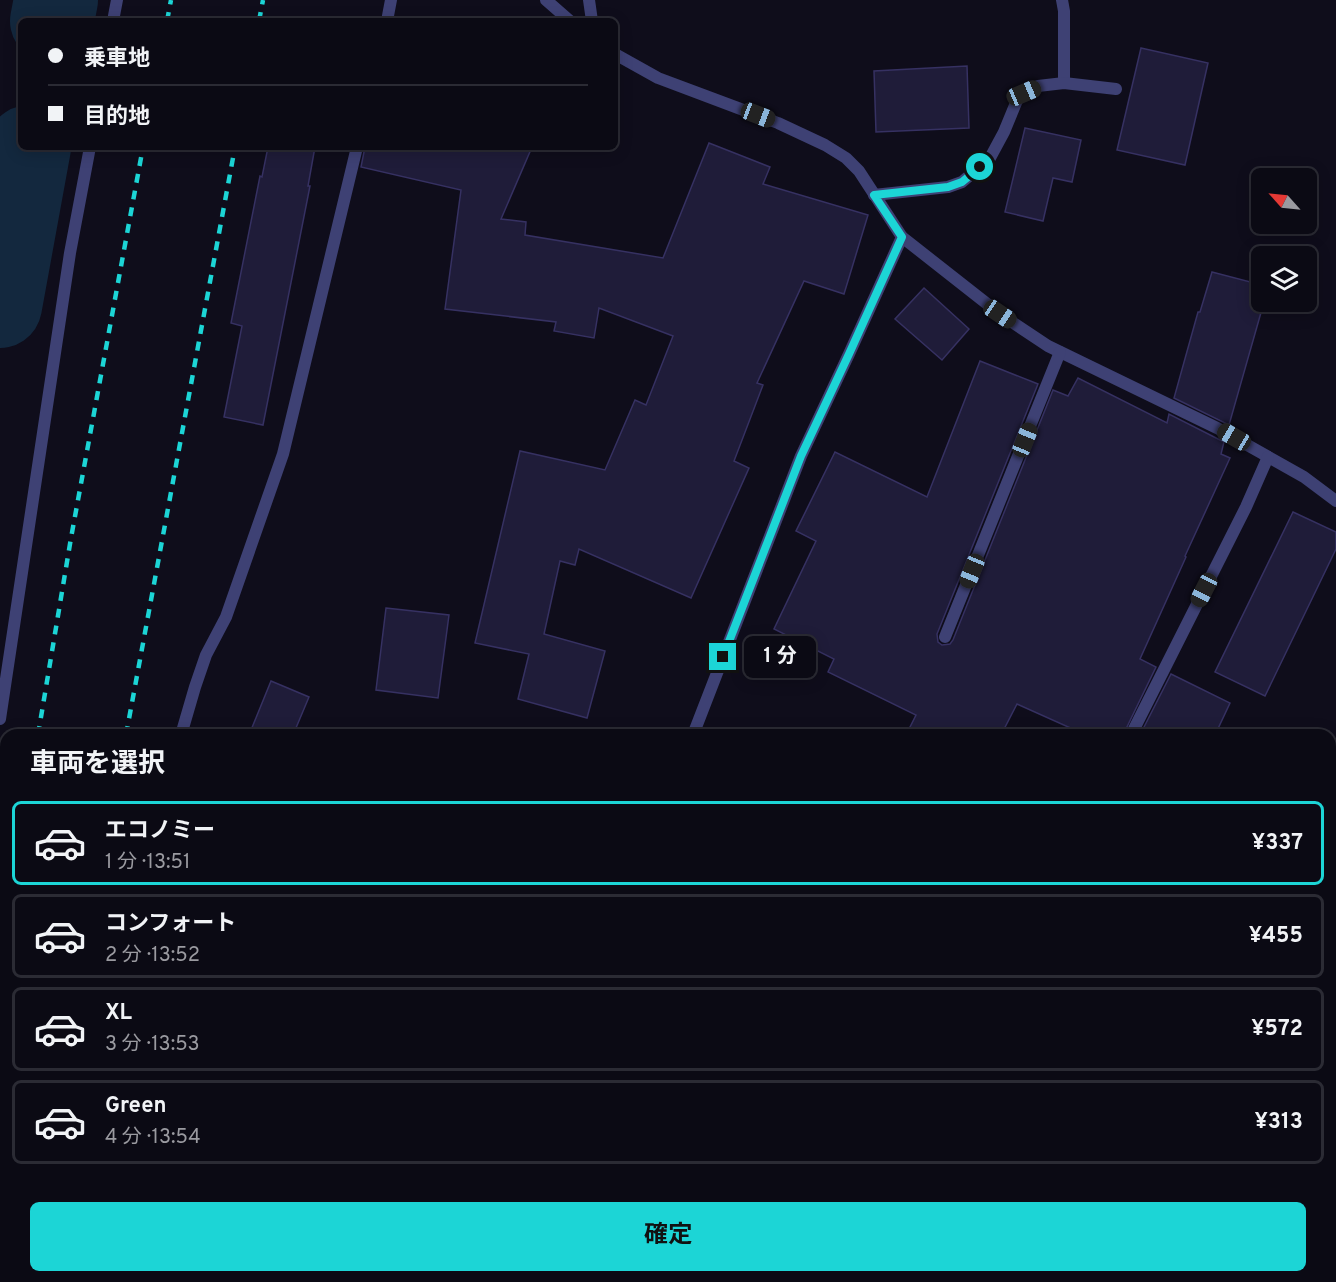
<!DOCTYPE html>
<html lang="ja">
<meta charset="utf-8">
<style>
body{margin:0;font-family:Overpass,"Noto Sans JP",sans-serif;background:#191822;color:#f1f3f6;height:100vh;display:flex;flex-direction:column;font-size:22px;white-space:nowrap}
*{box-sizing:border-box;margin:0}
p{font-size:20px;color:#9a9aa0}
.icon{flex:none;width:33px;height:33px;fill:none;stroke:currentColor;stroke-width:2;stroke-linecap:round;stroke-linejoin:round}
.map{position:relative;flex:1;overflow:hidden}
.panel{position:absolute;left:0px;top:729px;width:1336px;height:554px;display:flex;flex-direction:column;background:#0b0a14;border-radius:18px 18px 0 0;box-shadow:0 3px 15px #0003,0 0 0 2px #2b2b34}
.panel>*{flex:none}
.top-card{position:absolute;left:18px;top:18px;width:600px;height:132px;border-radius:9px;box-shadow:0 3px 15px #0003,0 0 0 2px #2b2b34;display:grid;align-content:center;height:132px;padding:0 30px;background:#0b0a14}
.needle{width:39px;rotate:297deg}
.tools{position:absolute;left:1251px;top:168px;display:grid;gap:12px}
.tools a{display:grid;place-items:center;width:66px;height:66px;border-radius:9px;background:#0b0a14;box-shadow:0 3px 15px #0003,0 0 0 2px #2b2b34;font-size:30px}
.end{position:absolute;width:27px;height:27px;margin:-14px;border:8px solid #1cd5d6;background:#111;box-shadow:0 0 0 3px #111}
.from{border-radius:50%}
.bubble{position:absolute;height:42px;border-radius:9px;background:#0b0a14;box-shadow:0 3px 15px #0003,0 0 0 2px #2b2b34;font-size:20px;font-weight:700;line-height:42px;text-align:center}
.car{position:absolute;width:18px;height:36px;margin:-18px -9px;border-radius:8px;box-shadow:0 0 4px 2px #0007;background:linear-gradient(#222 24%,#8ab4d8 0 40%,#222 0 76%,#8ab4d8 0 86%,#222 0)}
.top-card b{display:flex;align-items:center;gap:21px;height:57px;font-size:22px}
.top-card b+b{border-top:2px solid #2b2b34}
.top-card i{width:15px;height:15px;background:#f1f3f6}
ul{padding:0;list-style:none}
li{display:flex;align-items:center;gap:18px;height:84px;margin:0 12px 9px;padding:0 18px;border:3px solid #2b2b34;border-radius:9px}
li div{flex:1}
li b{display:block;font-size:22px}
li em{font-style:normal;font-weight:700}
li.active{border-color:#1cd5d6}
li>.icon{width:54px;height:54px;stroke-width:1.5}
h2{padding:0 30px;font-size:27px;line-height:72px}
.button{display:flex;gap:12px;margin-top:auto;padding:12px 30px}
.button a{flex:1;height:69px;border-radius:9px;background:#1cd5d6;color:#111;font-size:24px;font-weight:700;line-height:69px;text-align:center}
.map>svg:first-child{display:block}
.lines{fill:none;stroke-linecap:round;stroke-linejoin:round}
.river{stroke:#13283e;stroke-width:84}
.building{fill:#1f1c39;stroke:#363162;stroke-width:1.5}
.path{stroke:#3c9f8f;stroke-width:4;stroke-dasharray:3 4.5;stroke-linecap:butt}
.lane{stroke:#3e4174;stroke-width:12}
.street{stroke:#3e4174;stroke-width:12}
.secondary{stroke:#717aec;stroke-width:12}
.rail{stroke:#1cd5d6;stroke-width:4.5;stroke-dasharray:9 8;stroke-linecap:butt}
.secondary-bridge{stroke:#717aec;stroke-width:12}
.route{stroke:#1cd5d6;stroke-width:8}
</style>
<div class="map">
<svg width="1336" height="1282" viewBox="0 0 1336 1282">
<rect width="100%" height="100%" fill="#0f0d1b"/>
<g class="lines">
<g class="river">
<path d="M52 21 56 0"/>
<path d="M0 306 29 147"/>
</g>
</g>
<g class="building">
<path d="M1141 48 1208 63 1185 165 1117 150Z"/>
<path d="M967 66 969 128 876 132 874 71Z"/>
<path d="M1025 128 1081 140 1072 182 1053 178 1043 221 1005 212Z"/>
<path d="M709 143 770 167 763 184 868 215 844 294 804 281 757 383 763 385 734 461 749 468 691 598 579 549 575 565 560 561 544 634 605 651 587 718 518 699 529 654 475 643 520 451 605 470 635 400 646 405 673 336 599 308 594 338 554 331 556 322 445 309 461 190 361 167 365 147H532L501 219 526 222 525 235 663 258Z"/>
<path d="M268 147H315L308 186H310L263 425 224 417 242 326 231 323 260 176 262 177Z"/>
<path d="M1212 272 1262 285V302H1264L1229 425 1174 398 1198 312H1200Z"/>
<path d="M924 288 969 329 942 360 895 319Z"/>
<path d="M980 361 1038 384 937 634 938 642 942 645 950 644 953 640 1053 390 1068 396 1078 378 1167 423 1169 414 1224 442 1221 454 1230 458 1185 556 1186 557 1140 659 1156 667 1123 735H1086L1017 704 1001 735H906L916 715 828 672 834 659 774 629 816 541 796 531 835 452 927 497Z"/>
<path d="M1293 512 1336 532V549L1265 696 1215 672Z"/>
<path d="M386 608 449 615 438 698 376 690Z"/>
<path d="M1171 674 1230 703 1215 735H1140Z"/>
<path d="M271 681 309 697 293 735H249Z"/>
</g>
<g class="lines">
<path class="path" d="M0 993 6 996"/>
<path class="lane" d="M1330 749 1336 744"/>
<g class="street">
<path d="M546 0 570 21"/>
<path d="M589 0 592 21"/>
<path d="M1062 0 1064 11V83"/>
<path d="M113 21 117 0"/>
<path d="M387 21 391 0"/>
<path d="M615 54 658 78 778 123 825 145 846 158 859 171 902 237 1000 314 1048 346 1217 428 1304 477 1336 501"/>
<path d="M874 195 948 187 962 182 990 158 1004 132 1018 98 1024 93 1038 86 1064 83 1116 89"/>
<path d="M945 637 1060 352"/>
<path d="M0 719 70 253 90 147"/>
<path d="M181 735 195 687 206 655 226 617 283 454 357 147"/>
<path d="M693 735 801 456 849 354 902 237"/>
<path d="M1131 735 1246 507 1268 457"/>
<path d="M1330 1083 1336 1085"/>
<path d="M643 1276 656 1282"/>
<path d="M971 1276 984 1282"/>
<path d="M79 1282 80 1276"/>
</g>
<path class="secondary" d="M793 1276 806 1282"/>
<g class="rail">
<path d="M167 21 171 0"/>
<path d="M259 21 263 0"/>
<path d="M38 735 71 538 143 147"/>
<path d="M126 735 235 147"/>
<path d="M0 960 6 924"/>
<path d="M24 1282 25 1276"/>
</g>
<path class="secondary-bridge" d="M0 942 6 945"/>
</g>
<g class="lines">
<path class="route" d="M723 657 801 456 849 354 902 237 874 195 948 187 962 182 980 167"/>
</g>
</svg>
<div class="tools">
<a><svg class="needle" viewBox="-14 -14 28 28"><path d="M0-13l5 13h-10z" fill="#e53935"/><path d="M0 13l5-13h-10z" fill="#9a9aa0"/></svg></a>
<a><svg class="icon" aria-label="layers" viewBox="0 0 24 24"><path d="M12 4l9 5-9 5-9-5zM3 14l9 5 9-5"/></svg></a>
</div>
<i class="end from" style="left:980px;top:167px"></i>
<i class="end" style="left:723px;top:657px"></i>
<div class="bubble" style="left:744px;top:636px;width:72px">1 分</div>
<i class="car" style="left:1024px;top:93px;rotate:67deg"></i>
<i class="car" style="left:758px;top:115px;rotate:111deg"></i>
<i class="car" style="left:1000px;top:314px;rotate:124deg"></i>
<i class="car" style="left:1234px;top:437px;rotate:300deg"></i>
<i class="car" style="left:1025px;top:440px;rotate:22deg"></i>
<i class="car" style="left:972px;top:571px;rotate:202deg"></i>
<i class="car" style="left:1204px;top:590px;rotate:207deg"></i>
<div class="top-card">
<b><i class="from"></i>乗車地</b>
<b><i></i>目的地</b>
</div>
<section class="panel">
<h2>車両を選択</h2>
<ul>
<li class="active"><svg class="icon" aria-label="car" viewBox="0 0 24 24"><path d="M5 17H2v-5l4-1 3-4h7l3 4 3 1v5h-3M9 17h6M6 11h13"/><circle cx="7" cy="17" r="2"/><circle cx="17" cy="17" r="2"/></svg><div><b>エコノミー</b><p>1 分 · 13:51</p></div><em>¥337</em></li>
<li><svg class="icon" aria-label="car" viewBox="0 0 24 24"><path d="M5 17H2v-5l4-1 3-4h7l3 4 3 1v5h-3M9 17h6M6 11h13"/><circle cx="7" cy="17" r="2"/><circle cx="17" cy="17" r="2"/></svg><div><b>コンフォート</b><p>2 分 · 13:52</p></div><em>¥455</em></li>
<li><svg class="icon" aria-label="car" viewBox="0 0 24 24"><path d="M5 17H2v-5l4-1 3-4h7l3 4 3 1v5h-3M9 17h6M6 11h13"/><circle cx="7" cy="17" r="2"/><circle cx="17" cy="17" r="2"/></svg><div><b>XL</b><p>3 分 · 13:53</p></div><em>¥572</em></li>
<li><svg class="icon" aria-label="car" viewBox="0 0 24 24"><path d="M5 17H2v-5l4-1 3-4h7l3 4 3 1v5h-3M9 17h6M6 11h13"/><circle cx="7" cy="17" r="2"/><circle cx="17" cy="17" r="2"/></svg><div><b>Green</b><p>4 分 · 13:54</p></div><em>¥313</em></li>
</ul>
<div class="button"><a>確定</a></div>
</section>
</div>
